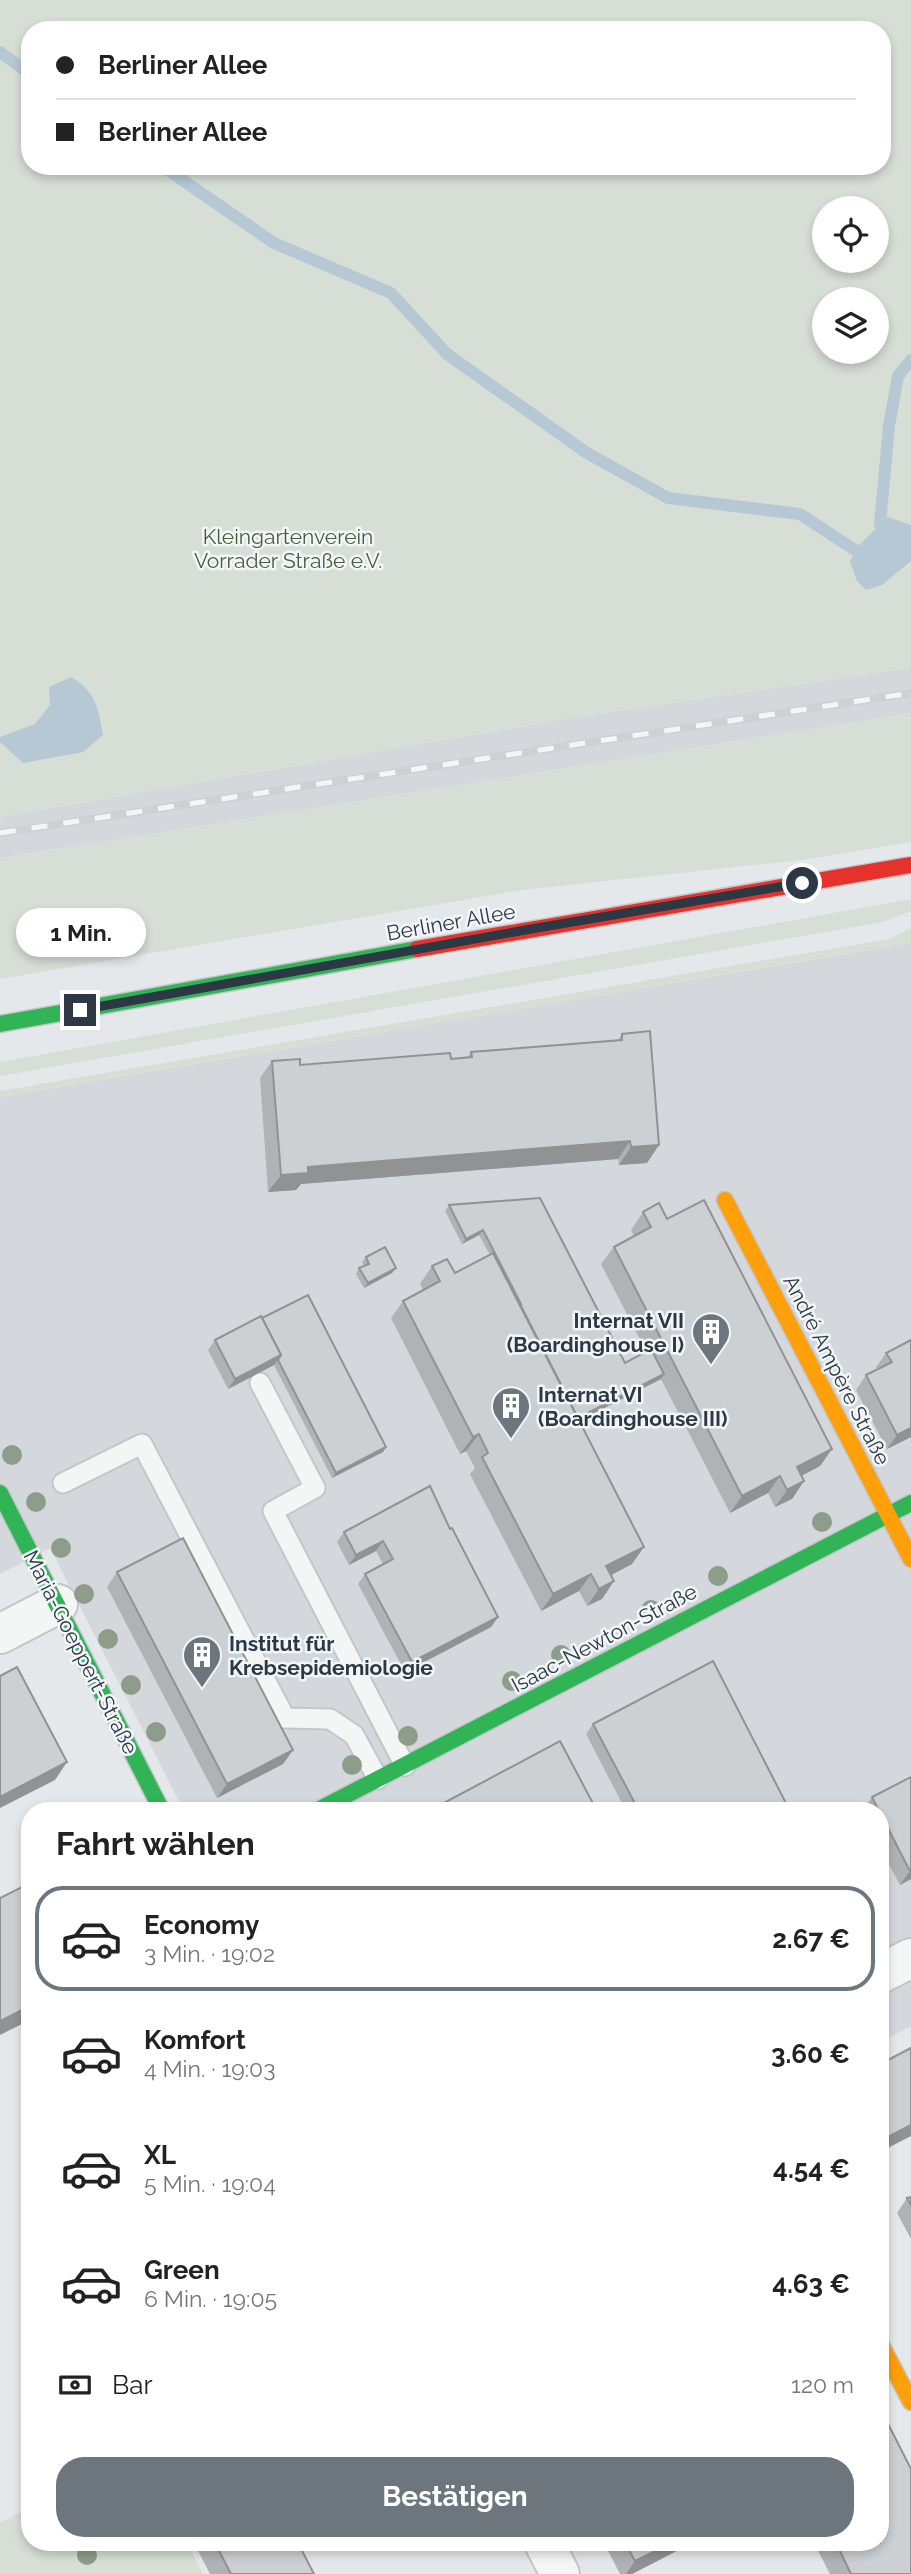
<!DOCTYPE html>
<html lang="de">
<meta charset="utf-8">
<style>
body{margin:0;font-family:Raleway,sans-serif;background:#f2f2f2;color:#222;height:100vh;display:flex;flex-direction:column;font-size:26px;white-space:nowrap}
*{box-sizing:border-box;margin:0}
p{font-size:23px;color:#767676}
.icon{flex:none;width:38px;height:38px;fill:none;stroke:currentColor;stroke-width:2;stroke-linecap:round;stroke-linejoin:round}
.map{position:relative;flex:1;overflow:hidden}
.sheet{position:absolute;left:21px;top:1802px;width:868px;height:749px;display:flex;flex-direction:column;background:#fff;border-radius:28px;box-shadow:0 4px 10px #0003}
.sheet>*{flex:none}
.hud{position:absolute;left:21px;top:21px;width:870px;height:154px;border-radius:28px;box-shadow:0 4px 10px #0003;display:grid;align-content:center;height:154px;padding:0 35px;background:#fff}
.tools{position:absolute;left:812px;top:196px;display:grid;gap:14px}
.tools a{display:grid;place-items:center;width:77px;height:77px;border-radius:50%;background:#fff;box-shadow:0 4px 10px #0003;font-size:35px}
.end{position:absolute;width:32px;height:32px;margin:-16px;border:9px solid #2c3843;background:#fff;box-shadow:0 0 0 4px #fff}
.from{border-radius:50%}
.bubble{position:absolute;height:49px;border-radius:24px;background:#fff;box-shadow:0 4px 10px #0003;font-size:23px;font-weight:700;line-height:49px;text-align:center}
.hud b{display:flex;align-items:center;gap:24px;height:66px;font-size:26px}
.hud b+b{border-top:2px solid #e0e0e0}
.hud i{width:18px;height:18px;background:#222}
ul{padding:0;list-style:none}
li{display:flex;align-items:center;gap:21px;height:105px;margin:0 14px 10px;padding:0 21px;border:4px solid transparent;border-radius:28px}
li div{flex:1}
li b{display:block;font-size:26px}
li em{font-style:normal;font-weight:700}
li.active{border-color:#6d767d}
li>.icon{width:63px;height:63px;stroke-width:1.5}
h2{padding:0 35px;font-size:32px;line-height:84px}
.pay{display:flex;align-items:center;gap:18px;height:77px;padding:0 35px;font-size:26px}
.pay p{margin-inline-start:auto}
.button{display:flex;gap:14px;margin-top:auto;padding:14px 35px}
.button a{flex:1;height:80px;border-radius:28px;background:#6d767d;color:#fff;font-size:28px;font-weight:700;line-height:80px;text-align:center}
.map>svg:first-child{display:block}
.built{fill:#d4d8dd}
.green{fill:#d7ded6;fill-rule:evenodd}
.water{fill:#b5c8d4}
.lines{fill:none;stroke-linecap:round;stroke-linejoin:round}
.stream{stroke:#b5c8d4;stroke-width:12}
.lane-casing{stroke:#c3c6c8;stroke-width:23}
.street-casing{stroke:#c3c6c8;stroke-width:42}
.fast-casing{stroke:#c3c6c8;stroke-width:19}
.slow-casing{stroke:#c3c6c8;stroke-width:19}
.jam-casing{stroke:#c3c6c8;stroke-width:19}
.lane{stroke:#f4f6f6;stroke-width:19}
.street{stroke:#f4f6f6;stroke-width:38}
.fast{stroke:#30b455;stroke-width:16}
.slow{stroke:#ff9f0a;stroke-width:16}
.jam{stroke:#e5322d;stroke-width:16}
.rail-casing{stroke:#ced0d1;stroke-width:8}
.rail{stroke:#f3f6f8;stroke-width:5;stroke-dasharray:16;stroke-linecap:butt}
.tree{fill:#8e9d89}
.wall{fill:#b0b3b5}
.shaded-wall{fill:#909293}
.building{fill:#cdd0d2;stroke:#909293;stroke-width:2}
.route{stroke:#2c3843;stroke-width:9}
.labels{text-anchor:middle;dominant-baseline:central;stroke-width:5;stroke-linejoin:round;paint-order:stroke}
.park-label{font-size:21px;fill:#465f39;stroke:#f3f6f8}
.street-label{font-size:21px;fill:#2c3843;stroke:#f3f6f8}
.poi-label{font-size:21px;font-weight:bold;fill:#2c3843;stroke:#f3f6f8;text-anchor:start}
</style>
<div class="map">
<svg width="911" height="2574" viewBox="0 0 911 2574">
<rect width="100%" height="100%" fill="#e5e8ea"/>
<g class="built">
<path d="M911 668V713L0 858V817L571 718Z"/>
<path d="M911 943V2026L880 2042V1811H184L50 1548 0 1574V1097Z"/>
</g>
<g class="green">
<path d="M0 0H911V668L571 718 0 817ZM30 30H882V166H30ZM824 208H877V261H824ZM824 299H877V352H824Z"/>
<path d="M911 713V842L810 859 522 890 0 979V858Z"/>
<path d="M911 899V911L883 922 0 1076V1062Z"/>
<path d="M911 928V943L0 1097V1091L889 939Z"/>
<path d="M30 2507V2543H187L203 2574H0V2523Z"/>
</g>
<g class="water">
<path d="M888 517 911 525V561L882 585 866 590 857 581 850 561 858 546Z"/>
<path d="M71 677C96 692 98 707 103 735L83 752 23 763 0 742V737L35 724 50 705 49 687Z"/>
</g>
<g class="lines">
<g class="stream">
<path d="M0 52 30 74"/>
<path d="M162 166 274 243 391 293 447 354 587 453 668 498 800 514 855 550"/>
<path d="M880 524 889 426 898 376 911 360"/>
</g>
<defs>
<g id="lane">
<path d="M260 1383 315 1488 273 1511 405 1766"/>
<path d="M63 1483 142 1444 285 1718 330 1719 354 1735 378 1779"/>
</g>
<g id="street">
<path d="M0 1634 58 1604"/>
<path d="M880 1974 911 1958"/>
<path d="M544 2543 560 2574"/>
</g>
<g id="fast">
<path d="M0 1024 417 949"/>
<path d="M0 1493 162 1811"/>
<path d="M316 1811 911 1503"/>
</g>
<g id="slow">
<path d="M725 1200 911 1559"/>
<path d="M880 2343 911 2402"/>
</g>
<path id="jam" d="M417 949 911 865"/>
</defs>
<use href="#lane" class="lane-casing"/>
<use href="#street" class="street-casing"/>
<use href="#fast" class="fast-casing"/>
<use href="#slow" class="slow-casing"/>
<use href="#jam" class="jam-casing"/>
<use href="#lane" class="lane"/>
<use href="#street" class="street"/>
<use href="#fast" class="fast"/>
<use href="#slow" class="slow"/>
<use href="#jam" class="jam"/>
<defs>
<path id="rail" d="M0 833 911 693"/>
</defs>
<use href="#rail" class="rail-casing"/>
<use href="#rail" class="rail"/>
</g>
<g class="tree">
<circle cx="12" cy="1455" r="10"/>
<circle cx="36" cy="1502" r="10"/>
<circle cx="822" cy="1522" r="10"/>
<circle cx="61" cy="1548" r="10"/>
<circle cx="718" cy="1576" r="10"/>
<circle cx="84" cy="1594" r="10"/>
<circle cx="651" cy="1610" r="10"/>
<circle cx="108" cy="1639" r="10"/>
<circle cx="561" cy="1655" r="10"/>
<circle cx="512" cy="1681" r="10"/>
<circle cx="131" cy="1685" r="10"/>
<circle cx="156" cy="1732" r="10"/>
<circle cx="408" cy="1736" r="10"/>
<circle cx="352" cy="1765" r="10"/>
<circle cx="87" cy="2555" r="10"/>
</g>
<g class="wall">
<path d="M622 1034 647 1163 619 1165 618 1159 301 1184 296 1190 268 1192 260 1078 272 1061 300 1065 467 1058 471 1052 617 1041Z"/>
<path d="M540 1198 625 1363 646 1351 601 1264 614 1247 634 1236 631 1230 643 1212 667 1219 832 1449 820 1466 801 1476 804 1481 792 1499 775 1507 768 1493 730 1513 661 1379 579 1421 632 1564 611 1575 614 1581 602 1599 587 1606 579 1591 541 1611 470 1474 475 1468 466 1451 460 1454 391 1318 403 1301 423 1290 420 1284 432 1266 455 1273 490 1255 479 1235 462 1244 445 1211 449 1205Z"/>
<path d="M366 1257 396 1268 392 1273 364 1288 356 1274 359 1268 364 1266 362 1262Z"/>
<path d="M262 1318 386 1447 383 1452 332 1478 274 1365 228 1389 208 1350 215 1340Z"/>
<path d="M911 1340V1437L887 1449 856 1390 866 1375 878 1370 876 1367 886 1353Z"/>
<path d="M450 1529 498 1617 491 1627 405 1672 358 1584 365 1574 383 1564 376 1551 349 1565 337 1542 344 1532Z"/>
<path d="M117 1572 293 1750 283 1764 217 1798 107 1587Z"/>
<path d="M593 1724 790 1811H626L586 1734Z"/>
<path d="M911 1777V1879L900 1885 880 1847V1811H862L872 1797Z"/>
<path d="M442 1804 597 1811H436Z"/>
<path d="M911 2197V2239L897 2213 907 2198Z"/>
<path d="M194 2543H298L314 2574H210Z"/>
<path d="M604 2543H692L632 2574H620Z"/>
<path d="M814 2543H880L911 2574H830Z"/>
</g>
<g class="shaded-wall">
<path d="M630 1141 618 1159 301 1184 296 1190 268 1192 281 1175 308 1167Z"/>
<path d="M659 1145 647 1163 619 1165 631 1147Z"/>
<path d="M483 1230 479 1235 462 1244 466 1239Z"/>
<path d="M396 1268 392 1273 364 1288 368 1283Z"/>
<path d="M281 1355 274 1365 228 1389 235 1379Z"/>
<path d="M664 1374 661 1379 563 1429 566 1424Z"/>
<path d="M911 1428V1437L887 1449 897 1435Z"/>
<path d="M479 1434 466 1451 460 1454 473 1437Z"/>
<path d="M386 1447 383 1452 332 1478 336 1473Z"/>
<path d="M832 1449 820 1466 784 1485 797 1467Z"/>
<path d="M780 1476 768 1493 730 1513 742 1496Z"/>
<path d="M804 1481 792 1499 775 1507 787 1490Z"/>
<path d="M383 1541 376 1551 349 1565 356 1555Z"/>
<path d="M644 1547 632 1564 596 1583 606 1566Z"/>
<path d="M591 1574 579 1591 541 1611 553 1594Z"/>
<path d="M614 1581 602 1599 587 1606 599 1589Z"/>
<path d="M498 1617 491 1627 405 1672 412 1662Z"/>
<path d="M293 1750 283 1764 217 1798 227 1784Z"/>
<path d="M67 1762 55 1780 0 1808V1797Z"/>
<path d="M911 1870V1879L900 1885 910 1871Z"/>
<path d="M30 2006V2020L0 2035V2021Z"/>
<path d="M911 2125V2136L880 2152V2141Z"/>
<path d="M671 2543H692L632 2574H626L635 2561Z"/>
</g>
<g class="building">
<path d="M650 1031 659 1145 631 1147 630 1141 308 1167V1173L281 1175 272 1061 300 1059V1065L450 1053 451 1059 472 1057 471 1052 622 1040V1034Z"/>
<path d="M540 1198 625 1363 651 1349 664 1374 578 1418 520 1304H521L483 1230 466 1239 449 1205Z"/>
<path d="M704 1200 832 1449 797 1467 804 1481 787 1490 780 1476 742 1496 614 1247 651 1227 643 1212 659 1203 667 1219Z"/>
<path d="M385 1247 396 1268 368 1283 359 1268 369 1264 366 1257Z"/>
<path d="M493 1253 644 1547 606 1566 614 1581 599 1589 591 1574 553 1594 482 1457 488 1453 479 1434 473 1437 403 1301 440 1281 432 1266 447 1259 455 1273Z"/>
<path d="M308 1295 386 1447 336 1473 278 1360 281 1355 262 1318Z"/>
<path d="M261 1316 281 1355 235 1379 215 1340Z"/>
<path d="M911 1340V1428L897 1435 866 1375 892 1362 886 1353Z"/>
<path d="M430 1486 450 1529 452 1528 498 1617 412 1662 365 1574 393 1559 383 1541 356 1555 344 1532Z"/>
<path d="M183 1538 293 1750 227 1784 117 1572Z"/>
<path d="M713 1661 790 1811H639L593 1724Z"/>
<path d="M17 1667 67 1762 0 1797V1676Z"/>
<path d="M560 1741 597 1811H446L442 1804Z"/>
<path d="M911 1777V1870L910 1871 880 1813V1811H879L872 1797Z"/>
<path d="M30 1883V2006L0 2021V1898Z"/>
<path d="M911 2048V2125L880 2141V2064Z"/>
<path d="M911 2197V2205L907 2198Z"/>
<path d="M880 2408 911 2469V2574H851L836 2543H880Z"/>
<path d="M215 2543H298L314 2574H231Z"/>
<path d="M625 2543H671L635 2561Z"/>
</g>
<g class="lines">
<path class="route" d="M80 1010 531 929 802 883"/>
</g>
<defs>
<symbol id="building-pin" viewBox="-11 -11 22 30"><path d="M0 17L-7.5 6A9.5 9.5 0 1 1 7.5 6Z" fill="#6d767d" stroke="#f3f6f8"/><path d="M-4-6H4V6H1V3H-1V6H-4ZM-2.5-4.3h1.7v1.8h-1.7ZM.8-4.3h1.7v1.8H.8ZM-2.5-1h1.7V.8h-1.7ZM.8-1h1.7V.8H.8Z" fill="#fff"/></symbol>
</defs>
<g fill-rule="evenodd">
<use href="#building-pin" x="689" y="1310" width="44" height="60"/>
<use href="#building-pin" x="489" y="1384" width="44" height="60"/>
<use href="#building-pin" x="180" y="1633" width="44" height="60"/>
</g>
<g class="labels">
<g class="park-label">
<text x="288" y="536">Kleingartenverein<tspan x="288" dy="24">Vorrader Straße e.V.</tspan></text>
</g>
<g class="street-label">
<text transform="translate(451 922) rotate(-10)">Berliner Allee</text>
<text transform="translate(837 1370) rotate(63)">André Ampère Straße</text>
<text transform="translate(604 1638) rotate(-28)">Isaac-Newton-Straße</text>
<text transform="translate(81 1652) rotate(63)">Maria-Goeppert-Straße</text>
</g>
<g class="poi-label">
<text x="684" y="1320" text-anchor="end">Internat VII<tspan x="684" dy="24">(Boardinghouse I)</tspan></text>
<text x="538" y="1394">Internat VI<tspan x="538" dy="24">(Boardinghouse III)</tspan></text>
<text x="229" y="1643">Institut für<tspan x="229" dy="24">Krebsepidemiologie</tspan></text>
</g>
</g>
</svg>
<div class="tools">
<a><svg class="icon" aria-label="locate" viewBox="0 0 24 24"><circle cx="12" cy="12" r="6"/><path d="M12 2v4M12 18v4M2 12h4M18 12h4"/></svg></a>
<a><svg class="icon" aria-label="layers" viewBox="0 0 24 24"><path d="M12 4l9 5-9 5-9-5zM3 14l9 5 9-5"/></svg></a>
</div>
<i class="end from" style="left:802px;top:883px"></i>
<i class="end" style="left:80px;top:1010px"></i>
<div class="bubble" style="left:16px;top:908px;width:130px">1 Min.</div>
<div class="hud">
<b><i class="from"></i>Berliner Allee</b>
<b><i></i>Berliner Allee</b>
</div>
<section class="sheet">
<h2>Fahrt wählen</h2>
<ul>
<li class="active"><svg class="icon" aria-label="car" viewBox="0 0 24 24"><path d="M5 17H2v-5l4-1 3-4h7l3 4 3 1v5h-3M9 17h6M6 11h13"/><circle cx="7" cy="17" r="2"/><circle cx="17" cy="17" r="2"/></svg><div><b>Economy</b><p>3 Min. · 19:02</p></div><em>2.67 €</em></li>
<li><svg class="icon" aria-label="car" viewBox="0 0 24 24"><path d="M5 17H2v-5l4-1 3-4h7l3 4 3 1v5h-3M9 17h6M6 11h13"/><circle cx="7" cy="17" r="2"/><circle cx="17" cy="17" r="2"/></svg><div><b>Komfort</b><p>4 Min. · 19:03</p></div><em>3.60 €</em></li>
<li><svg class="icon" aria-label="car" viewBox="0 0 24 24"><path d="M5 17H2v-5l4-1 3-4h7l3 4 3 1v5h-3M9 17h6M6 11h13"/><circle cx="7" cy="17" r="2"/><circle cx="17" cy="17" r="2"/></svg><div><b>XL</b><p>5 Min. · 19:04</p></div><em>4.54 €</em></li>
<li><svg class="icon" aria-label="car" viewBox="0 0 24 24"><path d="M5 17H2v-5l4-1 3-4h7l3 4 3 1v5h-3M9 17h6M6 11h13"/><circle cx="7" cy="17" r="2"/><circle cx="17" cy="17" r="2"/></svg><div><b>Green</b><p>6 Min. · 19:05</p></div><em>4.63 €</em></li>
</ul>
<div class="pay"><svg class="icon" aria-label="cash" viewBox="0 0 24 24"><path d="M3 7h18v10H3z"/><circle cx="12" cy="12" r="2"/></svg>Bar<p>120 m</p></div>
<div class="button"><a>Bestätigen</a></div>
</section>
</div>
